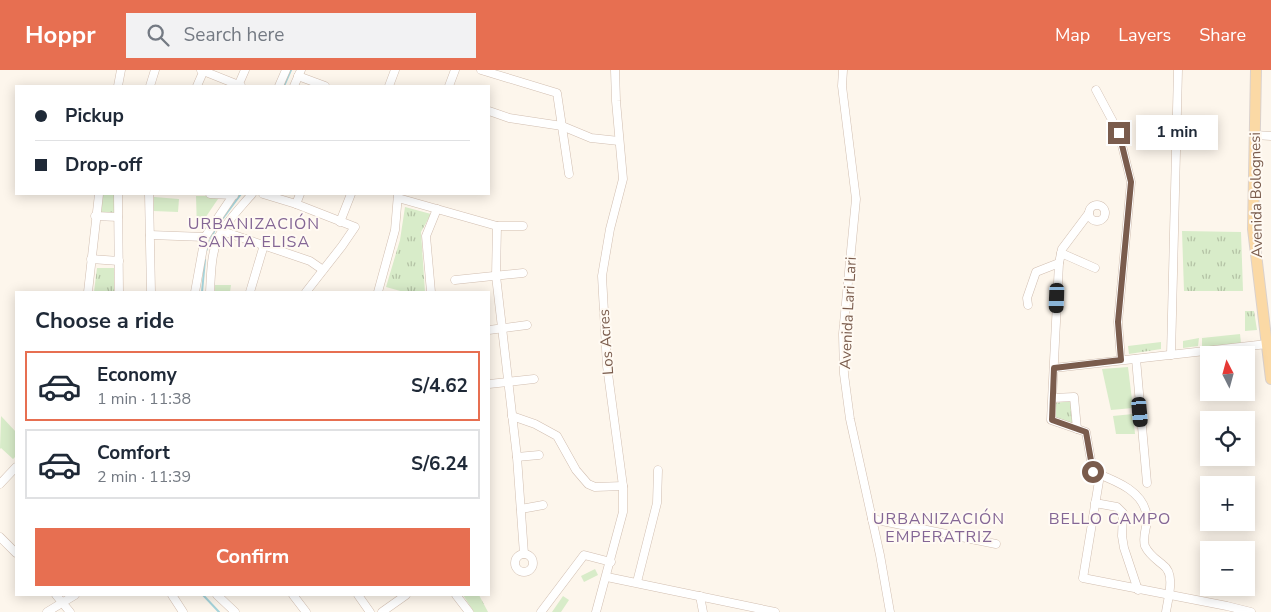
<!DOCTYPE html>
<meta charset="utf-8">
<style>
body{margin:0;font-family:"Nunito Sans",sans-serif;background:#f2f2f3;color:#1f2937;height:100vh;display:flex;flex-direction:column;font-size:19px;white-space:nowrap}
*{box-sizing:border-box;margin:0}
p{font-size:16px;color:#747a83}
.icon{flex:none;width:28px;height:28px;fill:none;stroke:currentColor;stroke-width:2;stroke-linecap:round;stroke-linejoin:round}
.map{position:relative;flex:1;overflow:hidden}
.drawer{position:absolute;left:15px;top:221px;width:475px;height:305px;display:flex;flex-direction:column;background:#fff;border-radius:0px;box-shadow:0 2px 12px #0003}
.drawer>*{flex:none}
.guide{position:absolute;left:15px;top:15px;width:475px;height:110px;border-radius:0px;box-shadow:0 2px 12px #0003;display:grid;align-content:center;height:110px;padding:0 20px;background:#fff}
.needle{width:32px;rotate:354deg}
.controls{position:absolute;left:1200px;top:276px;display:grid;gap:10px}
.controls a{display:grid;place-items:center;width:55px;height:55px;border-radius:0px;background:#fff;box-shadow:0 2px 12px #0003;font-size:25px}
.end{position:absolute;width:22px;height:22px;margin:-11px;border:6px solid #7a5c4d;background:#fff;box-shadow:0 0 0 2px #fff}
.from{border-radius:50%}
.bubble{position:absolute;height:35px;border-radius:0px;background:#fff;box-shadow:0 2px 12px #0003;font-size:16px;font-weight:700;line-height:35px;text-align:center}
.car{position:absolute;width:15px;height:30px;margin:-15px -8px;border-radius:6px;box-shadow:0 0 4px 1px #0007;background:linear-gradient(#222 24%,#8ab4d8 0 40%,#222 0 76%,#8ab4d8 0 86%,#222 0)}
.guide b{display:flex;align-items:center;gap:18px;height:48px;font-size:19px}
.guide b+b{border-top:1px solid #e0e1e3}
.guide i{width:12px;height:12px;background:#1f2937}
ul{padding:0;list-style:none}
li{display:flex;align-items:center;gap:15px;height:70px;margin:0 10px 8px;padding:0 10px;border:2px solid #e0e1e3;border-radius:0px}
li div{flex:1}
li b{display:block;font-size:19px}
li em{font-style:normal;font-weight:700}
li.selected{border-color:#e76f51}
li>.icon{width:45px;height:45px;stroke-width:1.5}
h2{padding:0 20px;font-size:22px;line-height:60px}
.action{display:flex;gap:10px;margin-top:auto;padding:10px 20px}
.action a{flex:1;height:58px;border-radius:0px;background:#e76f51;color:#fff;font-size:20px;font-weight:700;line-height:58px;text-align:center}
header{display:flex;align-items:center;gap:30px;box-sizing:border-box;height:70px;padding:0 25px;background:#e76f51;color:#fff}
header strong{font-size:24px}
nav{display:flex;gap:28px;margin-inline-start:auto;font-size:18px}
.search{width:350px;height:45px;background:#f2f2f3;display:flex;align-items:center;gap:12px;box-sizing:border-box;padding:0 18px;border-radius:0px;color:#747a83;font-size:19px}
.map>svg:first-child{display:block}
.grass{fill:#d8ecc9}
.park{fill:url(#park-tufts)}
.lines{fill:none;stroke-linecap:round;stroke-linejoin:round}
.stream{stroke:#a5d3da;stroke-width:2}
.minor-casing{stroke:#d1beb0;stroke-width:9}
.major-casing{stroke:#dad1cd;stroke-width:12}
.minor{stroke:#fff;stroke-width:8}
.major{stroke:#fbd9a5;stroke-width:10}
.route{stroke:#7a5c4d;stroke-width:6}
.labels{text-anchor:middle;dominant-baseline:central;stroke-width:4;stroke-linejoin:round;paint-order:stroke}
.street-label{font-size:15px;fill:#7a5c4d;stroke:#fffaf3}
.neighbourhood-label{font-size:16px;letter-spacing:1px;fill:#846695;stroke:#fffaf3}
</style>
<header>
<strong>Hoppr</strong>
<div class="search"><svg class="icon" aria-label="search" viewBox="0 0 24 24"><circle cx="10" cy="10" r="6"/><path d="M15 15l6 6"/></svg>Search here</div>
<nav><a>Map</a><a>Layers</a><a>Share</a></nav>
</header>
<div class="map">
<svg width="1271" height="542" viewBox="0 0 1271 542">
<defs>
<pattern id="park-tufts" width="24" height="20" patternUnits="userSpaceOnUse" patternTransform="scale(1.25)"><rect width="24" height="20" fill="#d8ecc9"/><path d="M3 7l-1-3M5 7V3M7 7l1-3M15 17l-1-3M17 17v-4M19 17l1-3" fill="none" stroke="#b4c2a5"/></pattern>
</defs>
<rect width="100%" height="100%" fill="#fdf6ec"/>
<g class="grass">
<path d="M196 126H220L197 160Z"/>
<path d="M154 127 179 129 178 142 153 141Z"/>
<path d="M215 215H231L230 222H215Z"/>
<path d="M1240 264 1241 273 1202 277V268Z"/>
<path d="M1199 268 1198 276 1183 278V271Z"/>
<path d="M1128 297 1133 338 1111 340 1102 299Z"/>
<path d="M1133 344 1135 364H1116L1113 346Z"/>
<path d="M1 346 16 362V386L13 389 1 378 0 379Z"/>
<path d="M595 499 598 505 584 512 581 506Z"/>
<path d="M563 526 569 530 561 542H552Z"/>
</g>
<g class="park">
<path d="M102 124H114V145L100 144Z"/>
<path d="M405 137 431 144 421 162 425 222H404L386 217 400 170Z"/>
<path d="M1182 161 1241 162 1243 221H1184Z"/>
<path d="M97 198H114V222H94Z"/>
<path d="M1245 241H1254L1257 260 1245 261Z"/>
<path d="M1161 272V279L1129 284 1128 276Z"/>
<path d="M1071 331 1075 351 1069 356 1056 348V333Z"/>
<path d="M463 525H479L488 542H474Z"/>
</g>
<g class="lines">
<g class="stream">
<path d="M284 16 291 0"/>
<path d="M206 181 215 159 241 124"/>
<path d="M202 222 205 190"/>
<path d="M203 525 219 542"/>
</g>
<defs>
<g id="minor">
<path d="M201 0 241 16"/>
<path d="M481 0 557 23 569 104"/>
<path d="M843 0 842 16 856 129 843 264 844 304 850 349 880 485 890 542"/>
<path d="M298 6 325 16"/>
<path d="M118 16 121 0"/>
<path d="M150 16 155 0"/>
<path d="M197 16 204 0"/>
<path d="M238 16 245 0"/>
<path d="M279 16 286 0"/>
<path d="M294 16 301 0"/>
<path d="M389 16 395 0"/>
<path d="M449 16 455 0"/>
<path d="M1096 20 1119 63 1131 112 1118 252 1121 290"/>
<path d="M489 41 509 48 562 56 591 68 619 71"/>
<path d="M1255 65 1271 66"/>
<path d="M118 124 119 222"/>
<path d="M149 124 151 222"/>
<path d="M210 124 234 125"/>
<path d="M263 124 296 134 355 157 342 176 306 222"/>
<path d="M398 128 497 156 496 206 517 387 524 484"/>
<path d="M296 134 300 124"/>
<circle cx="1097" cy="143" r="8"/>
<path d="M1089 143 1062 179 1059 193 1051 350 1086 362 1093 402C1114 410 1146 421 1147 449 1147 458 1142 466 1145 476 1149 485 1156 489 1163 495 1176 504 1168 528 1166 542"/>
<path d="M95 146 118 147"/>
<path d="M340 152 351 124"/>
<path d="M497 156H523"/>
<path d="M222 161 310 191 323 200"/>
<path d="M150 165 205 167"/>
<path d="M1061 183 1095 198"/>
<path d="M91 189 119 191"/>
<path d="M455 210 523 203"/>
<path d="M88 222 99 124"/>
<path d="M195 222 205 167 234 124"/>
<path d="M210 222C211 205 211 184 218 168 226 152 240 138 252 124"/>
<path d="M250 222 264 175"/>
<path d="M378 222 395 160 398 124"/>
<path d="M431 222 426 166 437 139"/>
<path d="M1028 235 1027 228 1036 202 1059 193"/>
<path d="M489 260 527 255"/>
<path d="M1171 285 1178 0"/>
<path d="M1136 289 1147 413"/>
<path d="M1054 298 1267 274"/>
<path d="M489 314 534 309"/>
<path d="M1053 328 1074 327 1077 359"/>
<path d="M512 346 535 354 557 366 576 400 588 414 595 417 623 416"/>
<path d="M517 387 539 385"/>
<path d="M1099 411 1083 508 1227 536 1251 542"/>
<path d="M0 414 16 397"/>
<path d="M1095 433 1117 437 1123 443 1122 466 1124 478 1138 520"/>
<path d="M521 439 543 435"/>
<path d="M872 449 996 474"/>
<path d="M0 467 16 483"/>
<circle cx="524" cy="493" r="9"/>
<path d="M607 507 775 542"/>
<path d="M637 512 657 433 658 400"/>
<path d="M56 525 70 542"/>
<path d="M172 525 183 542"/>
<path d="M217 525 235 542"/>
<path d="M293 525 306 542"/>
<path d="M358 525 370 542"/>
<path d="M456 525 469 542"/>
<path d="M700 526 703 542"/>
<path d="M47 542 75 525"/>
<path d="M382 542 406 525"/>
<path d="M541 542 584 485 611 492"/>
<path d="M596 542 623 442V416L607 296 602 206 610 159 623 109 616 31 615 0"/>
</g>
<path id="major" d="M1256 0 1253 159 1271 309"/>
</defs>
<use href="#minor" class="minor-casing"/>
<use href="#major" class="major-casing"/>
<use href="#minor" class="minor"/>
<use href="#major" class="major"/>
</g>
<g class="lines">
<path class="route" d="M1093 402 1086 362 1052 350 1054 298 1121 290 1118 252 1131 112 1119 63"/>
</g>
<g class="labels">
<g class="street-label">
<text transform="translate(1256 125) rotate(-91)">Avenida Bolognesi</text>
<text transform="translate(848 243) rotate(-87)">Avenida Lari Lari</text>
<text transform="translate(606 272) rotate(-94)">Los Acres</text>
</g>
<g class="neighbourhood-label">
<text x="254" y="154">URBANIZACIÓN<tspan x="254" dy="18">SANTA ELISA</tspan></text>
<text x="939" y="449">URBANIZACIÓN<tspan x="939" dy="18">EMPERATRIZ</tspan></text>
<text x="1110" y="449">BELLO CAMPO</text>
</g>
</g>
</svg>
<div class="controls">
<a><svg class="needle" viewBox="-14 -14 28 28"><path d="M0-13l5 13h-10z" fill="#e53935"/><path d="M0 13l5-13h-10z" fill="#747a83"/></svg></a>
<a><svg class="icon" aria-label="locate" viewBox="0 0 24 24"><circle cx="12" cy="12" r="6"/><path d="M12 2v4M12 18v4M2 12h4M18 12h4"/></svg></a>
<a>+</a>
<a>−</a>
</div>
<i class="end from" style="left:1093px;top:402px"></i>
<i class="end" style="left:1119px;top:63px"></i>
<div class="bubble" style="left:1136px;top:45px;width:82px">1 min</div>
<i class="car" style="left:1057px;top:228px;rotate:182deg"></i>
<i class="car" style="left:1140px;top:342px;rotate:175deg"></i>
<div class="guide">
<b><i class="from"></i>Pickup</b>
<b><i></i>Drop-off</b>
</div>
<section class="drawer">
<h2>Choose a ride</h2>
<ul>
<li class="selected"><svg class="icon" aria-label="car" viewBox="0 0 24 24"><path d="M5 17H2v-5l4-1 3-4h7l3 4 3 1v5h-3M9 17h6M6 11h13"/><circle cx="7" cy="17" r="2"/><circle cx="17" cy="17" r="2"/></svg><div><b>Economy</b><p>1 min · 11:38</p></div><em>S/4.62</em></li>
<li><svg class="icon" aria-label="car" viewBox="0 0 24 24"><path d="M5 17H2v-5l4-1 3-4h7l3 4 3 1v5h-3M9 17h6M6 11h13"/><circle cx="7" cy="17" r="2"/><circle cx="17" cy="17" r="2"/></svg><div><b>Comfort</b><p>2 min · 11:39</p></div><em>S/6.24</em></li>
</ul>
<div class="action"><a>Confirm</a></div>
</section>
</div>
